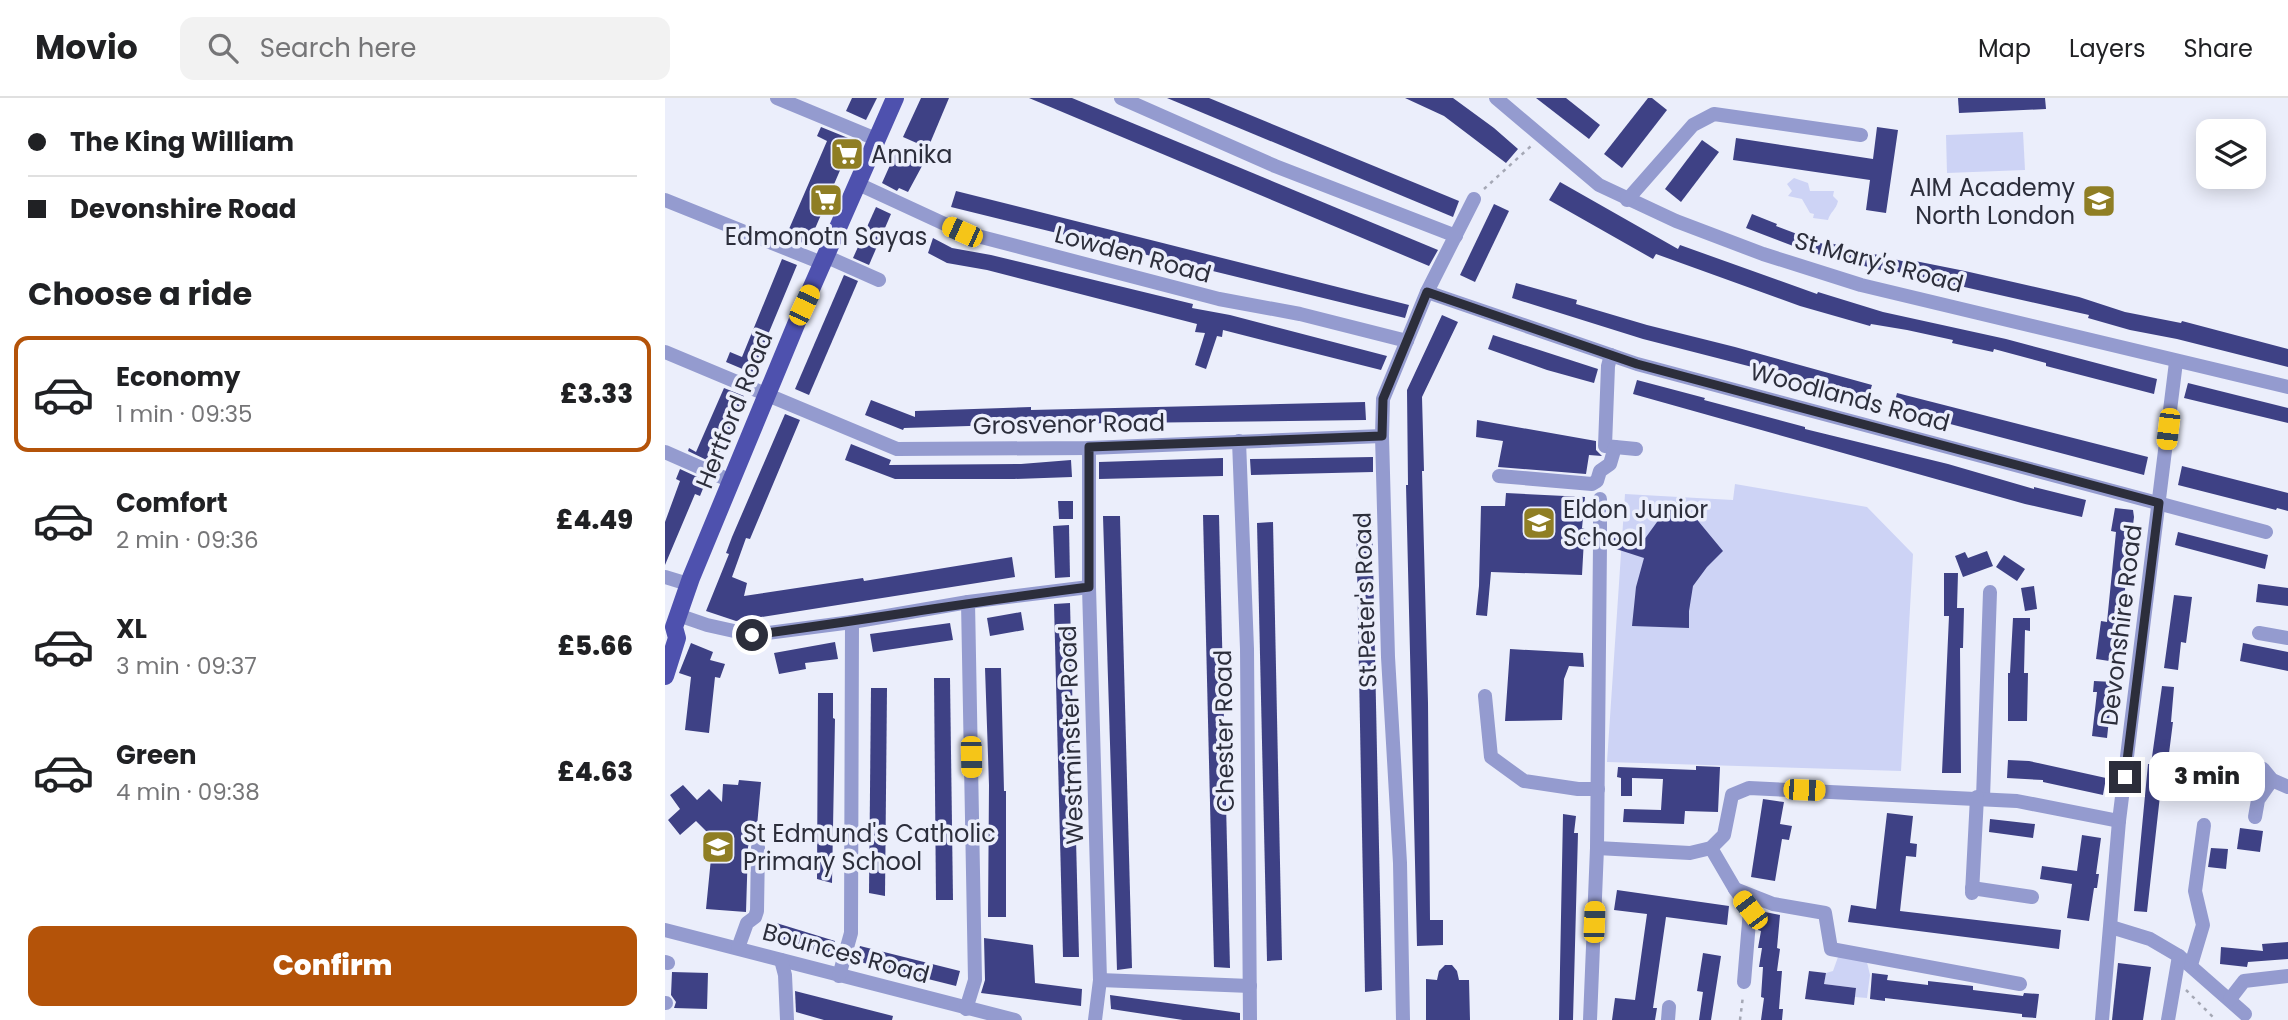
<!DOCTYPE html>
<meta charset="utf-8">
<style>
body{margin:0;font-family:Poppins,sans-serif;background:#f2f2f2;color:#202124;height:100vh;display:flex;flex-direction:column;font-size:26px;white-space:nowrap}
*{box-sizing:border-box;margin:0}
p{font-size:23px;color:#757577}
.icon{flex:none;width:38px;height:38px;fill:none;stroke:currentColor;stroke-width:2;stroke-linecap:round;stroke-linejoin:round}
.map{position:relative;flex:1;overflow:hidden}
.drawer{display:flex;flex-direction:column;background:#fff;width:665px}
.drawer>*{flex:none}
.banner{display:grid;align-content:center;height:154px;padding:0 28px;background:#fff}
.fabs{position:absolute;left:1531px;top:21px;display:grid;gap:14px}
.fabs a{display:grid;place-items:center;width:70px;height:70px;border-radius:14px;background:#fff;box-shadow:0 4px 18px #0003;font-size:35px}
.end{position:absolute;width:32px;height:32px;margin:-16px;border:9px solid #2c2e3b;background:#fff;box-shadow:0 0 0 4px #fff}
.from{border-radius:50%}
.bubble{position:absolute;height:49px;border-radius:14px;background:#fff;box-shadow:0 4px 18px #0003;font-size:23px;font-weight:800;line-height:49px;text-align:center}
.car{position:absolute;width:21px;height:42px;margin:-21px -10px;border-radius:9px;box-shadow:0 0 5px 2px #0007;background:linear-gradient(#f5c518 24%,#345 0 40%,#f5c518 0 76%,#345 0 86%,#f5c518 0)}
.banner b{display:flex;align-items:center;gap:24px;height:66px;font-size:26px}
.banner b+b{border-top:2px solid #e0e0e0}
.banner i{width:18px;height:18px;background:#202124}
ul{padding:0;list-style:none}
li{display:flex;align-items:center;gap:21px;height:116px;margin:0 14px 10px;padding:0 14px;border:4px solid transparent;border-radius:14px}
li div{flex:1}
li b{display:block;font-size:26px}
li em{font-style:normal;font-weight:800}
li.on{border-color:#b45309}
li>.icon{width:63px;height:63px;stroke-width:1.5}
h2{padding:0 28px;font-size:32px;line-height:84px}
.action{display:flex;gap:14px;margin-top:auto;padding:14px 28px}
.action a{flex:1;height:80px;border-radius:14px;background:#b45309;color:#fff;font-size:28px;font-weight:800;line-height:80px;text-align:center}
header{display:flex;align-items:center;gap:42px;box-sizing:border-box;height:98px;padding:0 35px;background:#fff;border-bottom:2px solid #e0e0e0}
header strong{font-size:33px}
nav{display:flex;gap:38px;margin-inline-start:auto;font-size:24px}
.search{width:490px;height:63px;background:#f2f2f2;display:flex;align-items:center;gap:18px;box-sizing:border-box;padding:0 24px;border-radius:14px;color:#757577;font-size:26px}
main{display:flex;flex:1;min-height:0}
.map>svg:first-child{display:block}
.green{fill:#cdd3f5}
.building{fill:#3e4185}
.lines{fill:none;stroke-linecap:round;stroke-linejoin:round}
.path{stroke:#a5a8b5;stroke-width:2.5;stroke-dasharray:3.5 5;stroke-linecap:butt}
.minor{stroke:#949bcf;stroke-width:14}
.major{stroke:#4e51ae;stroke-width:18}
.route{stroke:#2c2e3b;stroke-width:9}
.labels{text-anchor:middle;dominant-baseline:central;stroke-width:7;stroke-linejoin:round;paint-order:stroke}
.poi-label{font-size:24px;fill:#2c2e3b;stroke:#ebeefb;text-anchor:start}
.street-label{font-size:24px;fill:#2c2e3b;stroke:#ebeefb}
</style>
<header>
<strong>Movio</strong>
<div class="search"><svg class="icon" aria-label="search" viewBox="0 0 24 24"><circle cx="10" cy="10" r="6"/><path d="M15 15l6 6"/></svg>Search here</div>
<nav><a>Map</a><a>Layers</a><a>Share</a></nav>
</header>
<main>
<section class="drawer">
<div class="banner">
<b><i class="from"></i>The King William</b>
<b><i></i>Devonshire Road</b>
</div>
<h2>Choose a ride</h2>
<ul>
<li class="on"><svg class="icon" aria-label="car" viewBox="0 0 24 24"><path d="M5 17H2v-5l4-1 3-4h7l3 4 3 1v5h-3M9 17h6M6 11h13"/><circle cx="7" cy="17" r="2"/><circle cx="17" cy="17" r="2"/></svg><div><b>Economy</b><p>1 min · 09:35</p></div><em>£3.33</em></li>
<li><svg class="icon" aria-label="car" viewBox="0 0 24 24"><path d="M5 17H2v-5l4-1 3-4h7l3 4 3 1v5h-3M9 17h6M6 11h13"/><circle cx="7" cy="17" r="2"/><circle cx="17" cy="17" r="2"/></svg><div><b>Comfort</b><p>2 min · 09:36</p></div><em>£4.49</em></li>
<li><svg class="icon" aria-label="car" viewBox="0 0 24 24"><path d="M5 17H2v-5l4-1 3-4h7l3 4 3 1v5h-3M9 17h6M6 11h13"/><circle cx="7" cy="17" r="2"/><circle cx="17" cy="17" r="2"/></svg><div><b>XL</b><p>3 min · 09:37</p></div><em>£5.66</em></li>
<li><svg class="icon" aria-label="car" viewBox="0 0 24 24"><path d="M5 17H2v-5l4-1 3-4h7l3 4 3 1v5h-3M9 17h6M6 11h13"/><circle cx="7" cy="17" r="2"/><circle cx="17" cy="17" r="2"/></svg><div><b>Green</b><p>4 min · 09:38</p></div><em>£4.63</em></li>
</ul>
<div class="action"><a>Confirm</a></div>
</section>
<div class="map">
<svg width="1623" height="922" viewBox="0 0 1623 922">
<rect width="100%" height="100%" fill="#ebeefb"/>
<g class="green">
<path d="M1358 34 1360 72 1282 75 1281 37Z"/>
<path d="M1129 80 1143 85 1145 93H1169L1168 98 1173 103C1171 112 1165 114 1163 122L1148 120 1149 116 1145 115 1137 101 1123 98 1127 93 1122 86Z"/>
<path d="M1070 386 1202 409 1248 456 1236 673 942 664 960 396 1068 402Z"/>
<path d="M1173 859 1201 860 1205 877 1202 900 1190 899 1191 890 1159 886 1161 875 1168 873Z"/>
</g>
<g class="building">
<path d="M187 0H212L201 22 181 13Z"/>
<path d="M256 0H284L263 50 238 39Z"/>
<path d="M364 0H407L773 152 764 168Z"/>
<path d="M502 0H544L794 103 788 119Z"/>
<path d="M740 0H788L829 30 853 51 841 65 779 18Z"/>
<path d="M871 0H901L935 27 924 41Z"/>
<path d="M983 0H987L1002 12 957 70 939 56Z"/>
<path d="M1293 0H1380L1381 11 1294 15Z"/>
<path d="M156 29 188 42 143 147 121 138 162 43 152 38Z"/>
<path d="M1212 29 1233 32 1221 115 1201 112 1205 82 1068 62 1071 40 1208 61Z"/>
<path d="M1037 42 1054 54 1016 104 1000 91Z"/>
<path d="M230 56 257 68 243 94 234 90 232 93 217 85Z"/>
<path d="M895 84 1013 151 1015 147 1152 196 1153 194 1218 214 1341 241 1492 281 1489 296 1381 268V265L1329 251 1328 254 1287 245 1288 242 1242 232 1206 226 1205 228 1135 208 991 156 988 161 884 102Z"/>
<path d="M291 93 744 207 740 220 286 109Z"/>
<path d="M829 106 844 113 810 184 795 177Z"/>
<path d="M211 109 226 116 204 167 188 160Z"/>
<path d="M1087 116 1112 126 1111 128 1161 147V144L1245 165V162L1300 173 1414 199 1460 214 1516 225 1517 223 1623 251V269L1512 241 1465 232 1423 220 1424 217 1224 172 1223 174 1144 154 1081 130Z"/>
<path d="M268 140 287 150 326 157 528 206 527 210 565 217 722 258 716 272 558 232 557 239 552 238 541 271 530 267 540 235 530 234 532 226 322 172 282 165 263 155Z"/>
<path d="M117 161 132 167 87 275 61 264 65 254 77 259Z"/>
<path d="M179 177 193 183 144 297 130 291Z"/>
<path d="M851 185 912 202 911 206 982 227 1070 249 1207 287 1202 303 1095 271 978 241 847 200Z"/>
<path d="M777 217 793 224 757 299 759 373H757L763 605 765 822H778V847L752 848 741 387H743L742 292Z"/>
<path d="M828 237 933 271 929 285 882 272 823 251Z"/>
<path d="M972 282 1040 300 1039 302 1140 329V331L1283 366 1369 391V389L1421 402 1417 419 1360 406 968 296Z"/>
<path d="M1523 285 1623 310V325L1519 300Z"/>
<path d="M59 290 79 298 50 366 23 353 24 350 31 354Z"/>
<path d="M1232 295 1483 359 1479 377 1228 311Z"/>
<path d="M206 302 250 319V313L366 309V312L700 304 701 322 369 326 239 330 238 332 200 317Z"/>
<path d="M120 316 135 322 85 441 81 440 67 479 82 485 79 498 198 480 199 483 347 459 350 479 71 523 41 513 64 456 61 455 67 439Z"/>
<path d="M812 322 931 343V352L937 358 924 357 921 376 833 369 838 343 811 339Z"/>
<path d="M186 346 226 362 224 367 356 366 406 362 407 379 349 381H230L180 362Z"/>
<path d="M708 359V374L586 377 585 361Z"/>
<path d="M558 360V378L434 381V364Z"/>
<path d="M1517 368 1623 395V413L1612 410 1611 412 1513 387Z"/>
<path d="M15 371 41 383 35 398 30 396 0 467V424L15 383 11 381Z"/>
<path d="M841 395 920 399 917 430 925 433 927 440 926 443 919 441 917 477 826 474 822 518 811 517 814 488 816 408H840Z"/>
<path d="M1015 401 1058 453 1042 469 1028 488 1024 513V530L967 528 971 489 979 460 945 449 943 441 944 438 976 446 992 424Z"/>
<path d="M393 403H408V421H394Z"/>
<path d="M1450 410 1468 412 1469 419 1451 564 1431 561 1436 523 1442 524 1451 434 1446 433Z"/>
<path d="M691 414 707 415 717 892 700 894Z"/>
<path d="M538 417H554L565 870 549 869Z"/>
<path d="M438 418H455L467 870 452 872Z"/>
<path d="M608 424 617 862 602 863 592 425Z"/>
<path d="M404 427 405 479 390 480 388 428Z"/>
<path d="M1513 434 1603 457 1600 471 1510 447Z"/>
<path d="M1322 453 1328 468 1298 479 1290 458 1300 454 1303 460Z"/>
<path d="M1339 457 1360 471 1352 483 1331 469Z"/>
<path d="M1279 475H1293L1292 510H1299L1298 550H1295L1296 675H1277L1284 518H1279Z"/>
<path d="M1593 486 1623 490V508L1591 504Z"/>
<path d="M1369 488 1372 511 1360 513 1356 490Z"/>
<path d="M1509 497 1527 499 1521 545 1516 544 1513 572 1499 570Z"/>
<path d="M405 505 414 859H398L389 506Z"/>
<path d="M356 514 359 532 325 538 322 520Z"/>
<path d="M1348 520H1365V533L1360 532 1359 575H1363L1362 623H1343V575H1345Z"/>
<path d="M285 525 288 542 208 554 205 536Z"/>
<path d="M170 544 173 561 140 565 141 571 114 576 109 555Z"/>
<path d="M26 545 48 554 45 562 60 566 55 580 50 579 44 635 20 632 26 579 14 575Z"/>
<path d="M1578 545 1623 554V573L1575 563Z"/>
<path d="M845 551 918 555 919 569 904 568 899 581 897 622 840 623Z"/>
<path d="M320 570H336L339 693H341V819H323L324 687Z"/>
<path d="M269 580H285L288 802H271Z"/>
<path d="M1429 583 1448 584 1442 640 1427 638 1432 594H1428Z"/>
<path d="M1497 588 1509 589 1506 624H1508L1503 663 1499 662 1482 814 1469 813 1483 666H1486Z"/>
<path d="M206 590H222L220 798 204 795Z"/>
<path d="M153 595H168V620L170 621 167 785 152 781Z"/>
<path d="M1343 662 1364 663 1441 680 1438 697 1378 684V682L1342 680Z"/>
<path d="M1031 668 1055 669 1053 714 1020 713 1019 726 958 724 959 711 996 712 998 681 967 680V698H956V680L952 679 953 669 1031 672Z"/>
<path d="M74 682 96 684 91 739H86L83 749 81 814 41 811 48 740 31 723 15 737 3 722 15 711 5 697 18 687 32 702 44 691 57 704 58 686 73 687Z"/>
<path d="M1098 701 1119 704 1115 726 1127 728 1124 742 1117 741 1110 783 1086 779Z"/>
<path d="M1222 715 1248 718 1245 745 1252 746 1251 759 1241 758 1235 813 1396 832 1394 851 1183 824 1186 807 1211 811Z"/>
<path d="M898 716 911 718 909 735H913L908 922H894Z"/>
<path d="M1325 721 1370 726 1368 740 1324 734Z"/>
<path d="M1575 730 1598 733 1595 754 1572 751Z"/>
<path d="M1417 737 1436 740 1431 776H1434L1432 790H1429L1424 823 1402 820 1407 786 1375 781 1377 768 1412 773Z"/>
<path d="M1546 750 1563 751 1561 771 1543 769Z"/>
<path d="M952 792 1064 808 1062 827 1001 819 988 910H992L990 922H947L950 900 970 902 982 816 949 812Z"/>
<path d="M1095 813 1115 817 1112 850 1115 851 1112 873H1117L1114 911H1118L1117 922H1096L1099 900 1096 899 1098 869H1094L1097 850H1093L1096 833 1093 832Z"/>
<path d="M108 824 170 843 166 857 108 840Z"/>
<path d="M319 840 368 847 370 885 417 891 416 908 316 895 320 882Z"/>
<path d="M1623 844V861L1583 864 1582 869 1555 866 1556 849 1598 853 1597 846Z"/>
<path d="M195 848 295 873 291 888 191 863Z"/>
<path d="M1038 855 1056 858 1046 922H1034L1038 894 1032 893Z"/>
<path d="M1453 865 1486 869 1478 922H1447Z"/>
<path d="M780 867H787L792 873 794 882H804L805 922H761V881L772 882 774 873Z"/>
<path d="M1144 873 1161 875 1159 886 1191 890 1189 907 1140 901Z"/>
<path d="M7 874 43 875 42 911 9 910 11 904 6 897Z"/>
<path d="M1207 875 1223 877 1222 882 1263 887V883L1308 888V892L1358 898 1359 895 1374 896 1371 920 1357 919V916L1220 900V903L1205 901Z"/>
<path d="M130 893 228 918 227 922H159L131 914Z"/>
<path d="M445 897 575 915V922H518L446 911Z"/>
</g>
<g class="lines">
<g class="path">
<path d="M819 91 866 48"/>
<path d="M1521 892 1551 922"/>
<path d="M1075 922 1078 898"/>
</g>
<g class="minor">
<path d="M112 0 211 41"/>
<path d="M456 0 610 68 791 138"/>
<path d="M831 0 934 87 1011 123 1098 156 1196 187 1623 289"/>
<path d="M191 85 297 134 554 201 635 216 742 243"/>
<path d="M0 102 157 165"/>
<path d="M962 102 1028 27 1049 16 1196 37"/>
<path d="M160 158 214 182"/>
<path d="M762 194 972 266 1601 434"/>
<path d="M0 254 232 351 424 350 717 338"/>
<path d="M946 257 943 268 940 348 971 351"/>
<path d="M574 343 582 551 585 922"/>
<path d="M424 350V489L435 882 430 922"/>
<path d="M0 354 66 383"/>
<path d="M834 378 927 386 932 383 935 373 945 366 950 349"/>
<path d="M935 435V401"/>
<path d="M0 479 23 486"/>
<path d="M13 517 42 527 87 537 187 524 303 504 424 489"/>
<path d="M1594 535 1623 540"/>
<path d="M820 598 826 659 859 683 913 691H933"/>
<path d="M1598 671 1607 682 1623 689"/>
<path d="M1318 700 1325 494"/>
<path d="M1590 719 1593 702 1607 682"/>
<path d="M932 750 1025 755 1046 750 1059 737 1067 697 1084 690 1352 703 1454 723"/>
<path d="M1046 750 1070 791 1085 812 1079 884"/>
<path d="M1307 790 1367 799"/>
<path d="M1070 791 1108 806 1160 815 1166 851 1355 886"/>
<path d="M1307 795 1312 699"/>
<path d="M1446 829 1485 841 1514 858 1580 916"/>
<path d="M0 832 350 922"/>
<path d="M73 850 82 825 90 819 92 813 93 749"/>
<path d="M116 862 120 877 122 922"/>
<path d="M0 864 3 865"/>
<path d="M1526 867 1538 827 1530 793 1539 727"/>
<path d="M174 878 186 835 187 524"/>
<path d="M435 882 585 888"/>
<path d="M1565 901 1579 883 1623 878"/>
<path d="M0 905H1"/>
<path d="M301 911 310 882 303 504"/>
<path d="M738 922 735 765 723 559 717 338 718 301 762 194 809 101"/>
<path d="M925 922 932 750 935 446"/>
<path d="M1003 922 1004 909"/>
<path d="M1437 922 1454 723 1511 264"/>
<path d="M1503 922 1514 858"/>
</g>
<path class="major" d="M0 578 12 540 9 529 26 480 139 207 230 0"/>
</g>
<g class="lines">
<path class="route" d="M87 537C200 522 312 503 424 489V349L717 338 718 301 762 194 972 266 1494 405 1460 679"/>
</g>
<defs>
<symbol id="supermarket-square" viewBox="-11 -11 22 22"><rect x="-9" y="-9" width="18" height="18" rx="4" fill="#8f7e24" stroke="#ebeefb"/><path d="M-6-5.5h2.5l.6 2H6L4.5 2H-2.5L-4.4-4H-6ZM-1.5 3.2a1.3 1.3 0 1 0 .1 0ZM3 3.2a1.3 1.3 0 1 0 .1 0Z" fill="#fff"/></symbol>
<symbol id="school-square" viewBox="-11 -11 22 22"><rect x="-9" y="-9" width="18" height="18" rx="4" fill="#8f7e24" stroke="#ebeefb"/><path d="M0-5L7-2L0 1L-7-2ZM-4 1L0 2.5L4 1V4Q0 6-4 4Z" fill="#fff"/></symbol>
</defs>
<g fill-rule="evenodd">
<use href="#supermarket-square" x="163" y="37" width="38" height="38"/>
<use href="#supermarket-square" x="142" y="83" width="38" height="38"/>
<use href="#school-square" x="1415" y="84" width="38" height="38"/>
<use href="#school-square" x="855" y="406" width="38" height="38"/>
<use href="#school-square" x="34" y="730" width="38" height="38"/>
</g>
<g class="labels">
<g class="poi-label">
<text x="206" y="56">Annika</text>
<text x="1410" y="89" text-anchor="end">AIM Academy<tspan x="1410" dy="28">North London</tspan></text>
<text x="161" y="138" text-anchor="middle">Edmonotn Sayas</text>
<text x="898" y="411">Eldon Junior<tspan x="898" dy="28">School</tspan></text>
<text x="78" y="735">St Edmund's Catholic<tspan x="78" dy="28">Primary School</tspan></text>
</g>
<g class="street-label">
<text transform="translate(468 156) rotate(15)">Lowden Road</text>
<text transform="translate(1214 164) rotate(15)">St Mary's Road</text>
<text transform="translate(1185 299) rotate(15)">Woodlands Road</text>
<text transform="translate(69 312) rotate(-68)">Hertford Road</text>
<text transform="translate(404 326) rotate(-1)">Grosvenor Road</text>
<text transform="translate(700 502) rotate(-92)">St Peter's Road</text>
<text transform="translate(1456 527) rotate(-83)">Devonshire Road</text>
<text transform="translate(559 633) rotate(-91)">Chester Road</text>
<text transform="translate(406 637) rotate(-92)">Westminster Road</text>
<text transform="translate(181 855) rotate(15)">Bounces Road</text>
</g>
</g>
</svg>
<div class="fabs">
<a><svg class="icon" aria-label="layers" viewBox="0 0 24 24"><path d="M12 4l9 5-9 5-9-5zM3 14l9 5 9-5"/></svg></a>
</div>
<i class="end from" style="left:87px;top:537px"></i>
<i class="end" style="left:1460px;top:679px"></i>
<div class="bubble" style="left:1484px;top:654px;width:116px">3 min</div>
<i class="car" style="left:297px;top:134px;rotate:294deg"></i>
<i class="car" style="left:139px;top:207px;rotate:25deg"></i>
<i class="car" style="left:1503px;top:331px;rotate:187deg"></i>
<i class="car" style="left:306px;top:659px;rotate:179deg"></i>
<i class="car" style="left:1139px;top:692px;rotate:92deg"></i>
<i class="car" style="left:1085px;top:812px;rotate:323deg"></i>
<i class="car" style="left:929px;top:824px;rotate:2deg"></i>
</div>
</main>
